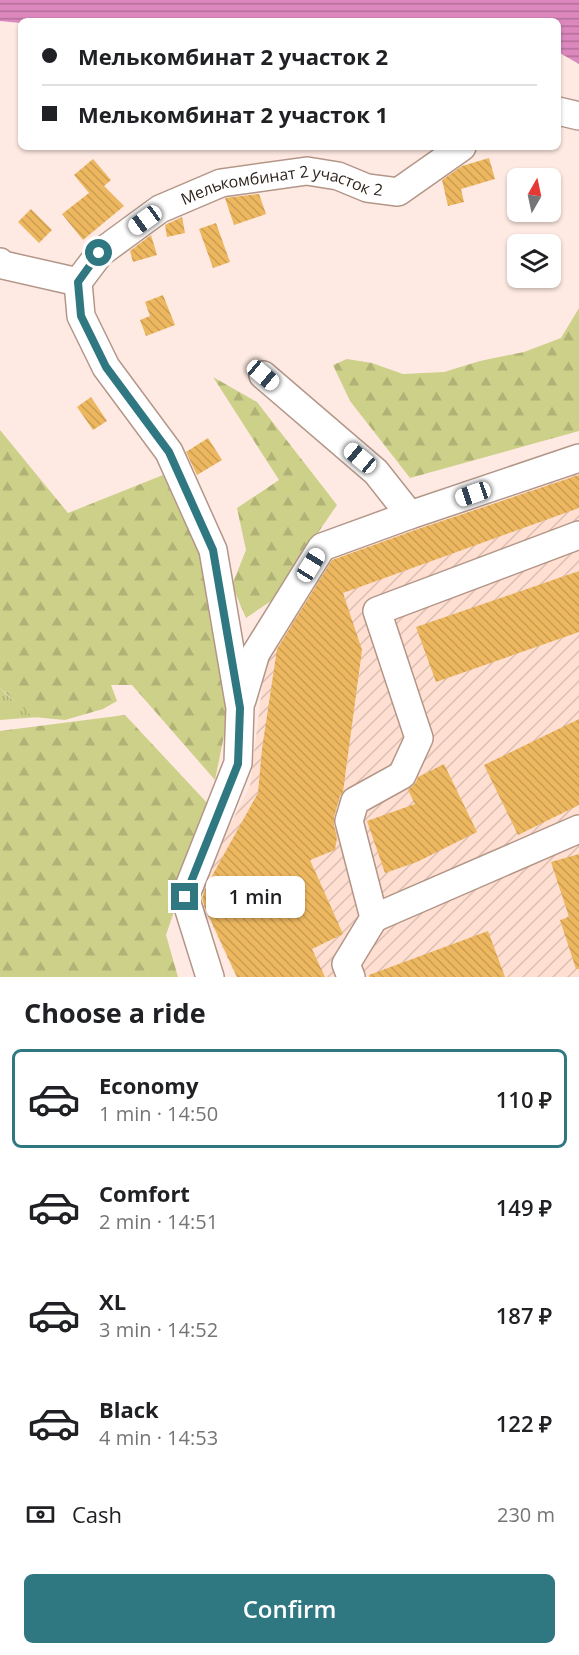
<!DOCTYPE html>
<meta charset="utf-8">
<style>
body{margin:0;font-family:"Open Sans",sans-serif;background:#f2f2f2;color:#202124;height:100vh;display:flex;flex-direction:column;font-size:22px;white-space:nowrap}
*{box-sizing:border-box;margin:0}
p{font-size:20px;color:#757577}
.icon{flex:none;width:33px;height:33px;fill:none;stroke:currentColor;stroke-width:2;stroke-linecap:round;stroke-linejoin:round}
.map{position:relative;height:977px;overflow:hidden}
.panel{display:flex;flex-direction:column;background:#fff;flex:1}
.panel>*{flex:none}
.hud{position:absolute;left:18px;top:18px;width:543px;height:132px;border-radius:9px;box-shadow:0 2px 4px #0004;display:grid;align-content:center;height:132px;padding:0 24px;background:#fff}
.needle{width:39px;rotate:9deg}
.controls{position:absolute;left:507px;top:168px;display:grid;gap:12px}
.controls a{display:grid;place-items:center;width:54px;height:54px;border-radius:9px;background:#fff;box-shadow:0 2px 4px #0004;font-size:30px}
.end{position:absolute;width:27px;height:27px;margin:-14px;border:8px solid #307881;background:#fff;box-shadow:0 0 0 3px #fff}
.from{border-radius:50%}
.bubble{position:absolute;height:42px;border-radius:9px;background:#fff;box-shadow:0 2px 4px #0004;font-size:20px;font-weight:600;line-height:42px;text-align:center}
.car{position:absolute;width:18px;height:36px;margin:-18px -9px;border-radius:8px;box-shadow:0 0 4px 2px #0007;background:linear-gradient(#fff 24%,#345 0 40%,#fff 0 76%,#345 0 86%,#fff 0)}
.hud b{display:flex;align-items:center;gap:21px;height:57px;font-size:22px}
.hud b+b{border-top:2px solid #e0e0e0}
.hud i{width:15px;height:15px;background:#202124}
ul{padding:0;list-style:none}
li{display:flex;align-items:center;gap:18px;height:99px;margin:0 12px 9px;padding:0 12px;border:3px solid transparent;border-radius:9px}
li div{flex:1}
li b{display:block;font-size:22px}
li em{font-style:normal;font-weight:600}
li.selected{border-color:#307881}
li>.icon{width:54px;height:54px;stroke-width:1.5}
h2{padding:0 24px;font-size:27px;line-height:72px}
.pay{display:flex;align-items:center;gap:15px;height:66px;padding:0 24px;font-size:22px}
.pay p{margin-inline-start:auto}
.button{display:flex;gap:12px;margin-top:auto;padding:12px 24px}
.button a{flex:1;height:69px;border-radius:9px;background:#307881;color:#fff;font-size:24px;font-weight:600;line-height:69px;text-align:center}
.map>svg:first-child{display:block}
.industrial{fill:url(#industrial-furrows)}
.grass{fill:url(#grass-tufts)}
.forest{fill:url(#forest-firs)}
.water{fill:url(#water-rules)}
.building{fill:url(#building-back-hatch)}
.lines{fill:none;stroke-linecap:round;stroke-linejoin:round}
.minor-casing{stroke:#b39688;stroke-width:30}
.minor{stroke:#fff;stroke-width:27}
.route{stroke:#307881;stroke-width:8}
.labels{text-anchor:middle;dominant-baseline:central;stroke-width:4.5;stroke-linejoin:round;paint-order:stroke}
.street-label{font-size:16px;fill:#30251f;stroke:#feeae2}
</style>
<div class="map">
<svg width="579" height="977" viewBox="0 0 579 977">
<defs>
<pattern id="industrial-furrows" width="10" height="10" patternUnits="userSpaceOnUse" patternTransform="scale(1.5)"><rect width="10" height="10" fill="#ffdfd1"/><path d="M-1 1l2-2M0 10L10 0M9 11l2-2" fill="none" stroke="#dbbfb3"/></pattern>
<pattern id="grass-tufts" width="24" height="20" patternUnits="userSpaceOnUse" patternTransform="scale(1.5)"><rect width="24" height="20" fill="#cdd089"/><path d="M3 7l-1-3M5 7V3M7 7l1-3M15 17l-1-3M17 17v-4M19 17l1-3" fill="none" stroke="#b0b276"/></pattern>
<pattern id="forest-firs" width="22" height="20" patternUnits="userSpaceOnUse" patternTransform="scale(1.5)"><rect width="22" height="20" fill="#cdd089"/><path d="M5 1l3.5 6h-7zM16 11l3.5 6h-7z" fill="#b0b276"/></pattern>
<pattern id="water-rules" width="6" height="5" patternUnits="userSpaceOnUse" patternTransform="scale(1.5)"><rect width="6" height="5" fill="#dc88be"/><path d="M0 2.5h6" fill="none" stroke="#b36f9a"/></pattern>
<pattern id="building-back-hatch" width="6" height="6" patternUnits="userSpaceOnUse" patternTransform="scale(1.5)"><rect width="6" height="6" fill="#ecb75f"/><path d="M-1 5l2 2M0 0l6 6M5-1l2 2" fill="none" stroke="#cb9d52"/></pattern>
</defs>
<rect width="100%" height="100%" fill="#feeae2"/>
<path class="industrial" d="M579 473V977H236L196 891 250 786 268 639 320 566Z"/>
<path class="grass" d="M0 688 8 696 38 717 0 720Z"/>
<g class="forest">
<path d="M579 308V431L410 478 350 401 333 365 347 359 372 363 403 374 444 372 480 361 524 352 561 338Z"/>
<path d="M213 377 257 402 337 505 271 601 246 618 232 585 246 550 237 508 279 480Z"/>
<path d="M0 430 68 513 163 475 209 575 227 721 215 780 132 685H111L117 701 103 709 65 720 33 717 0 688Z"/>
<path d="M125 715 210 806 166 935 178 977H0V731Z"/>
</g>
<path class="water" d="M0 0H579V64L558 52V21L38 20 21 21V23L0 21Z"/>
<g class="building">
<path d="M489 158 495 179 461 189 464 202 448 206 442 180 462 166Z"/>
<path d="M93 159 111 180 104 186 124 206 83 240 62 214 89 193 74 175Z"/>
<path d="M259 194 266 214 234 225 225 198Z"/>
<path d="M31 209 52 230 39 243 18 222Z"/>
<path d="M182 217 185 233 167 237 165 225Z"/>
<path d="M216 223 230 262 213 268 199 229Z"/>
<path d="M151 235 157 255 133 262 130 251Z"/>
<path d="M163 295 175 325 146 336 140 320 150 316 145 302Z"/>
<path d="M91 397 107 421 93 430 77 407Z"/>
<path d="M208 438 222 460 197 475 186 452Z"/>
<path d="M579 475V508L343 593 362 650 343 792 340 796 334 817V825L337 838 335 850 310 860 343 934 312 949 325 977H237L205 908 202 898 207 885 258 793 262 749 277 649 332 560 415 530Z"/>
<path d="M579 571V632L436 682 416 627Z"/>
<path d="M579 719V805L518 835 484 765Z"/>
<path d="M444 764 477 832 417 862 385 873 367 821 415 804 408 790 416 782 418 777Z"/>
<path d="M579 854V969H576L560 920 569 917 551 862Z"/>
<path d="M488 931 505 977H369V975Z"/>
</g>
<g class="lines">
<defs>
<g id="minor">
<path d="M558 111 579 116"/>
<path d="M0 262 3 265 78 282"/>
<path d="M263 375 376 472 410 515"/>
<path d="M242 700 256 653 322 547 410 515 579 458"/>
<path d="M374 918 579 829"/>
<path id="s1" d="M210 977 185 897 238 763 240 708 213 550 169 452 106 367 81 316 78 282 100 253 160 209 221 183 307 171 338 176 367 188 398 192 462 147"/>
<path d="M351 977 346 964 374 918 349 821 355 801 402 775 419 738 377 611 579 535"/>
</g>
</defs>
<use href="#minor" class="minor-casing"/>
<use href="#minor" class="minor"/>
</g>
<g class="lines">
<path class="route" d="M99 253 78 282 81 316 106 367 169 452 213 550 240 708 238 764 185 897"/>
</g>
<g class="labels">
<g class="street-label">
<text stroke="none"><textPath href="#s1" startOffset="986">Мелькомбинат 2 участок 2</textPath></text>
</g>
</g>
</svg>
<div class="controls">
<a><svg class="needle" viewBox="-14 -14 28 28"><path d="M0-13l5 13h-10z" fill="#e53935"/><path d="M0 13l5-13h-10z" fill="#757577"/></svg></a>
<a><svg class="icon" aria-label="layers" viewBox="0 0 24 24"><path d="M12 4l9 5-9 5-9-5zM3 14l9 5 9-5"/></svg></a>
</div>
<i class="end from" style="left:99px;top:253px"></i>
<i class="end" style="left:185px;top:897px"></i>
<div class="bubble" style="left:206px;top:876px;width:99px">1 min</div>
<i class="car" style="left:145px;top:220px;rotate:234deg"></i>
<i class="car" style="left:263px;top:375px;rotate:130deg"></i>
<i class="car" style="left:360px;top:458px;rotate:310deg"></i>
<i class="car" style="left:473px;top:494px;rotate:251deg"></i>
<i class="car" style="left:311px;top:565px;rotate:32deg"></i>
<div class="hud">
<b><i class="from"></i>Мелькомбинат 2 участок 2</b>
<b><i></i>Мелькомбинат 2 участок 1</b>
</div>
</div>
<section class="panel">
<h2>Choose a ride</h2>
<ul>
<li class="selected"><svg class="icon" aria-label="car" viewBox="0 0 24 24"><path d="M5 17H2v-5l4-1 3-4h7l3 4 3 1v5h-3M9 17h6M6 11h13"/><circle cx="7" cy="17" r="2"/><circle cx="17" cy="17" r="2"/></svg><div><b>Economy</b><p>1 min · 14:50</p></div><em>110 ₽</em></li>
<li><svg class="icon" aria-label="car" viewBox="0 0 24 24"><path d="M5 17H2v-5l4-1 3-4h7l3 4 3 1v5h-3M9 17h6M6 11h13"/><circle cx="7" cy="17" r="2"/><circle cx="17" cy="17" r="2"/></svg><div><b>Comfort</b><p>2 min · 14:51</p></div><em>149 ₽</em></li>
<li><svg class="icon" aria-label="car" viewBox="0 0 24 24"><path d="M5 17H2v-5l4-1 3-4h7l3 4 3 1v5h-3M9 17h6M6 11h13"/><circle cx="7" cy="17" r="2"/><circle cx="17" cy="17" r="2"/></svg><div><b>XL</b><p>3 min · 14:52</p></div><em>187 ₽</em></li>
<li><svg class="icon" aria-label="car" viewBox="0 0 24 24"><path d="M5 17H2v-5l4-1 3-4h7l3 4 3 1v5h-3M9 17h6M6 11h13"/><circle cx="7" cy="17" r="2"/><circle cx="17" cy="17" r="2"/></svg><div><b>Black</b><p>4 min · 14:53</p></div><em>122 ₽</em></li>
</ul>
<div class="pay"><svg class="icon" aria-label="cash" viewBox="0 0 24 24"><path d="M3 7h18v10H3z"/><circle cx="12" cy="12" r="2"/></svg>Cash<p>230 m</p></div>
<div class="button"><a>Confirm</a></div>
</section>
